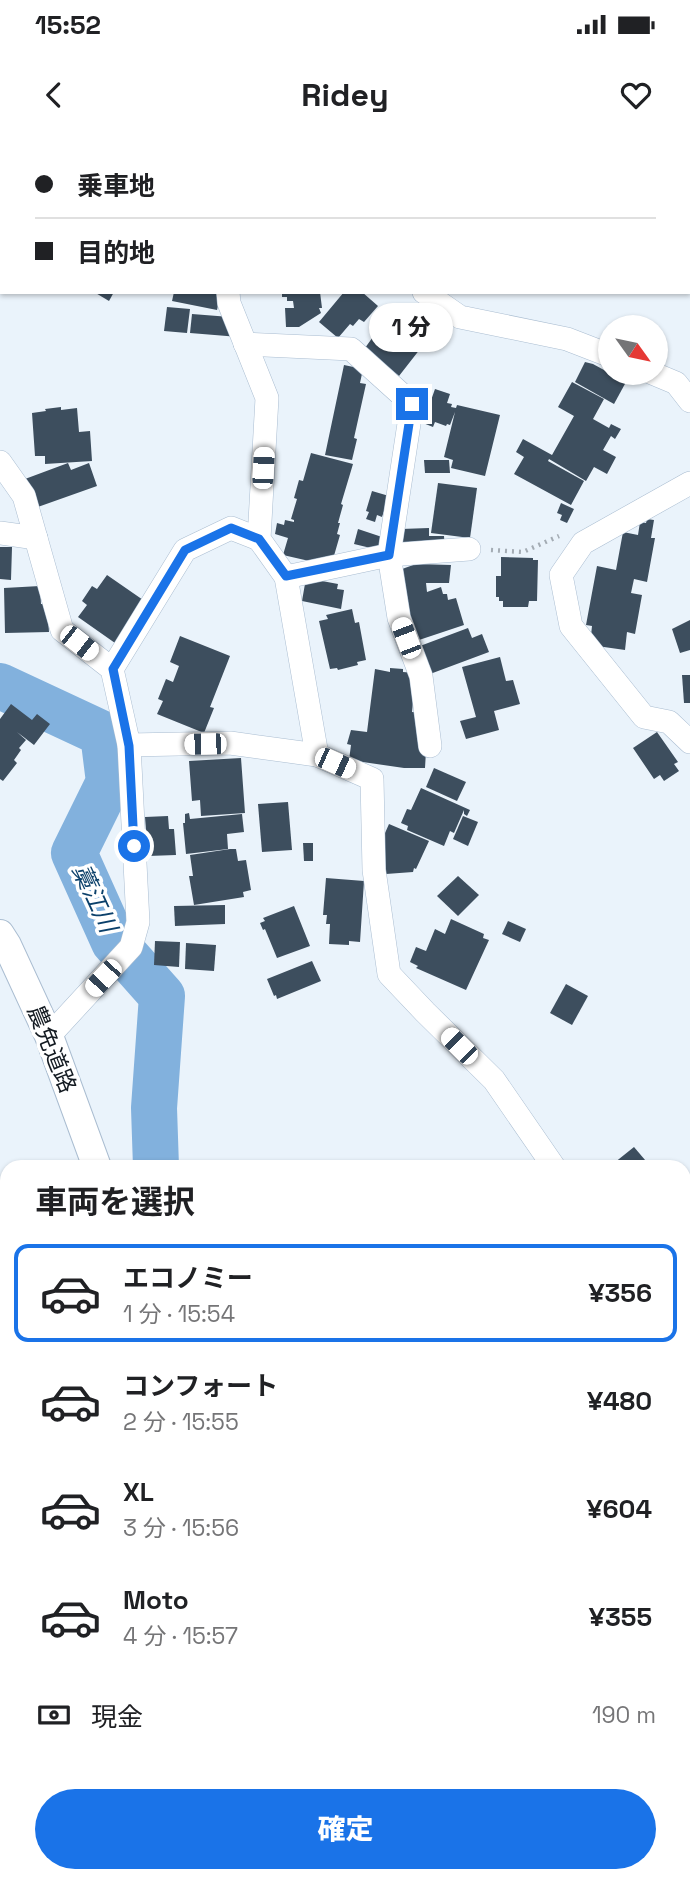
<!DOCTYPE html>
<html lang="ja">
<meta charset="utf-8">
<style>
body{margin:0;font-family:"Space Grotesk","Noto Sans JP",sans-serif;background:#f2f2f2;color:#202124;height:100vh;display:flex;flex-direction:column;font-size:26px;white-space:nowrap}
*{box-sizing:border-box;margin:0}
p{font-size:23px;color:#757577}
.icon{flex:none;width:38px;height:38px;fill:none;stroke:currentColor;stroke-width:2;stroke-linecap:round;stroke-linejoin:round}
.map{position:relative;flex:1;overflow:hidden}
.details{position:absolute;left:0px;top:1020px;width:691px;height:723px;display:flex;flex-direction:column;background:#fff;border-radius:21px 21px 0 0;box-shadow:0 2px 5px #0004}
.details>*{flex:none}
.banner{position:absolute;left:0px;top:0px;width:691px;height:154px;box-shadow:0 2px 5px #0004;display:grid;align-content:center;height:154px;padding:0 35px;background:#fff}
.needle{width:46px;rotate:123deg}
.tools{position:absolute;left:598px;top:175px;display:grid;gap:14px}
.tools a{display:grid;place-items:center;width:70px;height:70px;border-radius:50%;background:#fff;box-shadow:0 2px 5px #0004;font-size:35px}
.end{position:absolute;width:32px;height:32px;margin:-16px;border:9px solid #1a73e8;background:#fff;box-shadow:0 0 0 4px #fff}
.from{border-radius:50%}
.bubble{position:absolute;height:49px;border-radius:24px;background:#fff;box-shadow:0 2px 5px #0004;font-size:23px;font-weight:800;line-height:49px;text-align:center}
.car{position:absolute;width:21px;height:42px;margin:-21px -10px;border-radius:9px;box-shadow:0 0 5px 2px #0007;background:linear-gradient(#fff 24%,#345 0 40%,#fff 0 76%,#345 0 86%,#fff 0)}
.banner b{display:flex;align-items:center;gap:24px;height:66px;font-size:26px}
.banner b+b{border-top:2px solid #e0e0e0}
.banner i{width:18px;height:18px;background:#202124}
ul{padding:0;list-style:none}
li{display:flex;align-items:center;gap:21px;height:98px;margin:0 14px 10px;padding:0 21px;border:4px solid transparent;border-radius:14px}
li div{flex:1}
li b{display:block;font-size:26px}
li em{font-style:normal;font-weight:800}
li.active{border-color:#1a73e8}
li>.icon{width:63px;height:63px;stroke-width:1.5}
h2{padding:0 35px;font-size:32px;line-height:84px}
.pay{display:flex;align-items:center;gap:18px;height:77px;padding:0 35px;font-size:26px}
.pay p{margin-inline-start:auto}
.primary-button{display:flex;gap:14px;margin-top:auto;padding:14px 35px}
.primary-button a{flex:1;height:80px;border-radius:42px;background:#1a73e8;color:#fff;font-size:28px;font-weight:800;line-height:80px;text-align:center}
.status{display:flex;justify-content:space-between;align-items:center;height:49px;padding:0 35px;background:#fff;direction:ltr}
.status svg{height:19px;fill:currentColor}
header{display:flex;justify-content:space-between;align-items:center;height:91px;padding:0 35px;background:#fff;font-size:32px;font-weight:800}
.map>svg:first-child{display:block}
.green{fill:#badcfd}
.water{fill:#82b1dd;stroke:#6184a5;stroke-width:2}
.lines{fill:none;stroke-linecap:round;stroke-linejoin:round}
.river{stroke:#82b1dd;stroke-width:46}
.building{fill:#3d4e5e}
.minor-casing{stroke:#aabdd1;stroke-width:24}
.tertiary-casing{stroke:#aabdd1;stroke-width:30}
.path{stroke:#a4acb4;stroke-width:4.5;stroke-dasharray:2 5;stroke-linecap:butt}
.minor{stroke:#fff;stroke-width:23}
.tertiary{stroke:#fff;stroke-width:28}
.route{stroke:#1a73e8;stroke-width:9}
.labels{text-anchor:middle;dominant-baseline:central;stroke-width:7;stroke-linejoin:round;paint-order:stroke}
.street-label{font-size:23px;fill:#131a21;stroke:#fff}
.water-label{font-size:24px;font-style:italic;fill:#0b406a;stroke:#fff}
</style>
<div class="status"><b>15:52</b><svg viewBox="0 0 49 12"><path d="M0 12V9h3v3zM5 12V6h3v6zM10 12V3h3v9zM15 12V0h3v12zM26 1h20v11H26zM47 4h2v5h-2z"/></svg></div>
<header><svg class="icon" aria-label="back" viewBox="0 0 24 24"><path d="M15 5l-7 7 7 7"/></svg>Ridey<svg class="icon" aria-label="heart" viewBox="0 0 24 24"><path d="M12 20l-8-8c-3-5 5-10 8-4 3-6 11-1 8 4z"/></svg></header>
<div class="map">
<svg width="690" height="1742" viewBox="0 0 690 1742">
<rect width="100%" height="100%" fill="#eaf3fb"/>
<path class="green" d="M324 1736H533L534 1742H324Z"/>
<path class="water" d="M684 1149 690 1152V1580L684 1570Z"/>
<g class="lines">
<path class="river" d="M0 546 103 594 109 642 74 713 114 802 162 856 154 968 156 1027"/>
</g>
<g class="building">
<path d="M94 152H114L109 161Z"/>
<path d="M174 152H221L217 170 172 161Z"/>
<path d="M282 152H320L322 168H319L321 173 299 187H286L285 168H294L293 161H287V157H282Z"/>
<path d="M344 152H359L360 154 362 152 378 166 364 182 359 179 353 186 350 184 338 198 319 182Z"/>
<path d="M167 167 190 169 187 193 164 191Z"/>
<path d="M398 170 431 195 399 236 365 208 375 194 371 191 379 180 385 185Z"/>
<path d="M192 174 230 177 239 197 190 193Z"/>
<path d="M585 222 593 224 626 242 614 264 575 242Z"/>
<path d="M344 225 363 229 360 243 366 244 354 298 357 299 352 320 325 315Z"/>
<path d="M572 242 604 259 593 279 609 288 611 284 621 289 615 299 611 296 603 310 616 317 607 334 594 327 586 341 549 319 548 321 584 341 571 365 514 334 524 317 516 312 523 299 552 315 574 276 558 267Z"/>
<path d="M435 249 450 254 447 263 452 264 451 267 456 268 457 265 500 275 485 336 451 328 453 320 444 317 455 272 450 285 447 284 446 286 435 282 433 287 423 283Z"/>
<path d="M61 267V270L77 268 79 292 90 291 92 321 45 324V316H35L32 273 46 271 45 269Z"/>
<path d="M311 313 353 324 341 364 343 365 338 383H340L337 394 340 395 331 426 283 415 288 398 275 394 277 383 284 385 285 380 294 382V380L291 379 297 359 294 358 299 340 303 341Z"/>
<path d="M424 320H449L450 333H425Z"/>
<path d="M68 323 71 330 89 323 97 346 35 368 25 339Z"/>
<path d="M438 343 477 348 470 398 431 393Z"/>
<path d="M372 351 389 356 382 377 377 375 375 382 366 379 369 372 366 371Z"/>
<path d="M561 363 574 369 567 383 560 380 562 375 557 373Z"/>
<path d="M647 379 654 380 651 398H655L647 442 634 439 631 453 642 455 635 494 627 492 625 510 590 505 592 486 586 485 597 426 616 430 623 392 638 395 640 382 646 383Z"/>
<path d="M429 388V396H444L445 410 402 411 401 389Z"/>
<path d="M358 389 382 397 379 410 354 404Z"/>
<path d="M0 407H12L11 440 0 439Z"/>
<path d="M501 417 533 418V420H538L537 461H529L528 467H503V461H499V457H496V436H501Z"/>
<path d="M416 424 451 425 449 443H426L427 452 441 447 443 454H447L448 460 456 458 464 485 416 501 391 433Z"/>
<path d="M107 435 146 462 115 503 78 477 87 465 82 461 92 446 97 449Z"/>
<path d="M306 438 338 444 337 449 344 450 341 469 302 461Z"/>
<path d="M40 446 41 464H47L49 492 5 493 4 448Z"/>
<path d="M352 469 355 483 359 482 366 520 357 522 358 525 338 530 337 528 330 529 319 481 328 479 326 475Z"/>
<path d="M690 480V510L680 513 672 489Z"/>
<path d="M468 488 472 498 482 494 489 512 430 534 420 506Z"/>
<path d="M180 496 230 516 210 567 214 568 204 593 157 574 163 561 158 559 166 539 173 542 179 526 170 522Z"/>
<path d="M500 517 506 541 513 540 520 564 494 571 499 590 466 599 460 581 476 577 462 527Z"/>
<path d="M390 528 403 529V532L416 533 412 572 423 573 426 611 425 628H404L349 620 351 605 347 604 351 590 367 592 375 529 390 532Z"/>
<path d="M682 535H690V563H684Z"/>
<path d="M11 564 32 580 37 574 50 584 34 605 17 592 26 600 19 608 21 610 14 620 17 623 3 641 0 639V579Z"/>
<path d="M657 592 678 622 674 624 679 631 664 641 660 635 654 639 633 608Z"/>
<path d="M241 618 245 673 201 676 200 660 192 661 189 621Z"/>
<path d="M434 628 466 642 457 661 426 647Z"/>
<path d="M421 648 470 670 467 676 464 674V670L454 693 450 691 444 706 407 690 408 686 401 683 407 669 411 670Z"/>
<path d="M288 662 292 710 262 712 258 664Z"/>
<path d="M189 673 190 679 242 674 244 692 227 694 228 709 186 714 183 683H185V674Z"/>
<path d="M168 676 169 689H174L176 715 148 716 145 677Z"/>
<path d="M463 676 478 682 468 706 453 699Z"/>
<path d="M389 684 429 701 416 729 414 728 413 732 386 734 384 714 377 711Z"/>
<path d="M303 703H313V721H304Z"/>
<path d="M230 709H236L238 721 246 720 251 750 243 752 244 757 194 765 189 736H193L190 715Z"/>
<path d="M458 736 479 755 458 776 437 756Z"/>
<path d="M326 738 364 741 360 802 349 801V805L329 804 330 784H326L327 775H323Z"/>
<path d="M225 765V784L175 786 174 766Z"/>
<path d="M294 766 310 806 277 818 265 789 263 790 260 783 265 781 263 778Z"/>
<path d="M451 779 484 794 483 798 489 800 466 850 416 828 418 826 410 822 416 807 426 811 435 789 445 794Z"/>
<path d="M508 781 526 789 520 802 502 794Z"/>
<path d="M155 801 180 802 179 827 154 825Z"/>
<path d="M186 803 216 805 214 831 185 829Z"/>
<path d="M312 821 321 841 277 859 276 855 274 856 267 839Z"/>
<path d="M566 844 588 856 572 885 550 873Z"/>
<path d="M634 1007 651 1027H609Z"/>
<path d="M684 1057 690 1063V1084L684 1089Z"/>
<path d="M0 1140 7 1143V1197L0 1195Z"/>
<path d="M1 1356 7 1358V1379L0 1377Z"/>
<path d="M7 1481V1555L0 1549V1534L6 1529 0 1523V1486Z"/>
<path d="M7 1736H82L80 1742H6Z"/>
</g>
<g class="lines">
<defs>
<g id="minor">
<path d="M225 0V2"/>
<path d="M344 2 345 0"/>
<path d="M228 152 229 163 267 258 259 399 286 437 317 615 372 639 374 730 389 834 425 872 494 940 554 1027"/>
<path d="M424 152 460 177 567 199 611 216"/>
<path d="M245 204 351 209 412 264 389 415 399 478 421 536 430 606"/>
<path d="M652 233 676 243 690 261"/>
<path d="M0 322 24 356 62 490 112 529 129 605 138 782 131 807 49 896"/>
<path d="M690 343 583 403 561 435 571 486 644 577 669 582 690 602"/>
<path d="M0 393 36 398"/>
<path d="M286 437 389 415 469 409"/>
<path d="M112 529 185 410 231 388 259 399"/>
<path d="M129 605 230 603 317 615"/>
<path d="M684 1116 690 1119"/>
<path d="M0 1643 7 1646"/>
</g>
<g id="tertiary">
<path d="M0 794 7 805 49 896 97 1027"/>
<path d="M646 1736 648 1742"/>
</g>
</defs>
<use href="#minor" class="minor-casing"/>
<use href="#tertiary" class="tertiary-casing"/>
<path class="path" d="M491 410 523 412 559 396"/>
<use href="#minor" class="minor"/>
<use href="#tertiary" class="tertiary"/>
</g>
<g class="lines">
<path class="route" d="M134 706 129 606 113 529 185 410 231 388 259 399 286 436 389 415 412 264"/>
</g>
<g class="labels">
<g class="street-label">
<text transform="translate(52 909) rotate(68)">農免道路</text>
</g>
<g class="water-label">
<text transform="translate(95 758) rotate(65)">藁江川</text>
</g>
</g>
</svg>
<div class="tools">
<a><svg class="needle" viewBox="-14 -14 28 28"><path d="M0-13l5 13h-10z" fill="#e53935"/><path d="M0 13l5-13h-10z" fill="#757577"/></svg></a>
</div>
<i class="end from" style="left:134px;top:706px"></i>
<i class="end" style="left:412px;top:264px"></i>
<div class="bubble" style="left:369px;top:163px;width:84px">1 分</div>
<i class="car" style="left:263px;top:328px;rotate:3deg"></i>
<i class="car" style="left:406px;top:498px;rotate:339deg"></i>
<i class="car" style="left:79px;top:503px;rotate:128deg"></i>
<i class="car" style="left:205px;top:604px;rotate:269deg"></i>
<i class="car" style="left:335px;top:623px;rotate:114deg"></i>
<i class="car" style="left:103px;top:838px;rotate:223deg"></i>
<i class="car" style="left:459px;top:906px;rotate:315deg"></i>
<div class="banner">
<b><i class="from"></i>乗車地</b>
<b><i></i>目的地</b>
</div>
<section class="details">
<h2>車両を選択</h2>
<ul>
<li class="active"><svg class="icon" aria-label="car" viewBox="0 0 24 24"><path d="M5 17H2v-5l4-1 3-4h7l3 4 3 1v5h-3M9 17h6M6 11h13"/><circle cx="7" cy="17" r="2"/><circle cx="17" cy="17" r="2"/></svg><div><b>エコノミー</b><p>1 分 · 15:54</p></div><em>¥356</em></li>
<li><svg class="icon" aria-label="car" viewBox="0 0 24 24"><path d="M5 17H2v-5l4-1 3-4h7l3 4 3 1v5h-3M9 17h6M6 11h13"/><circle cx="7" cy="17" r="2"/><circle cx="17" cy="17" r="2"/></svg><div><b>コンフォート</b><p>2 分 · 15:55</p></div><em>¥480</em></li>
<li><svg class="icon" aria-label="car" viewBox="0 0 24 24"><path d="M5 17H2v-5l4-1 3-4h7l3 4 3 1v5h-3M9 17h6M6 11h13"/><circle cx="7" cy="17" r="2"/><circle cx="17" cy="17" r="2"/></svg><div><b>XL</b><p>3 分 · 15:56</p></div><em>¥604</em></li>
<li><svg class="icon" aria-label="car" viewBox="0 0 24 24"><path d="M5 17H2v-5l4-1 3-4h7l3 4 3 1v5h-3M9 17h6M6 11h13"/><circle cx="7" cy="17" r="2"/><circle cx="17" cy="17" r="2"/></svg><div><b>Moto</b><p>4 分 · 15:57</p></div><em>¥355</em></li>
</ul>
<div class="pay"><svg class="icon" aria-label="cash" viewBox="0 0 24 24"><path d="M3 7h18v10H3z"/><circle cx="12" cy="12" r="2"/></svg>現金<p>190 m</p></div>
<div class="primary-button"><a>確定</a></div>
</section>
</div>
